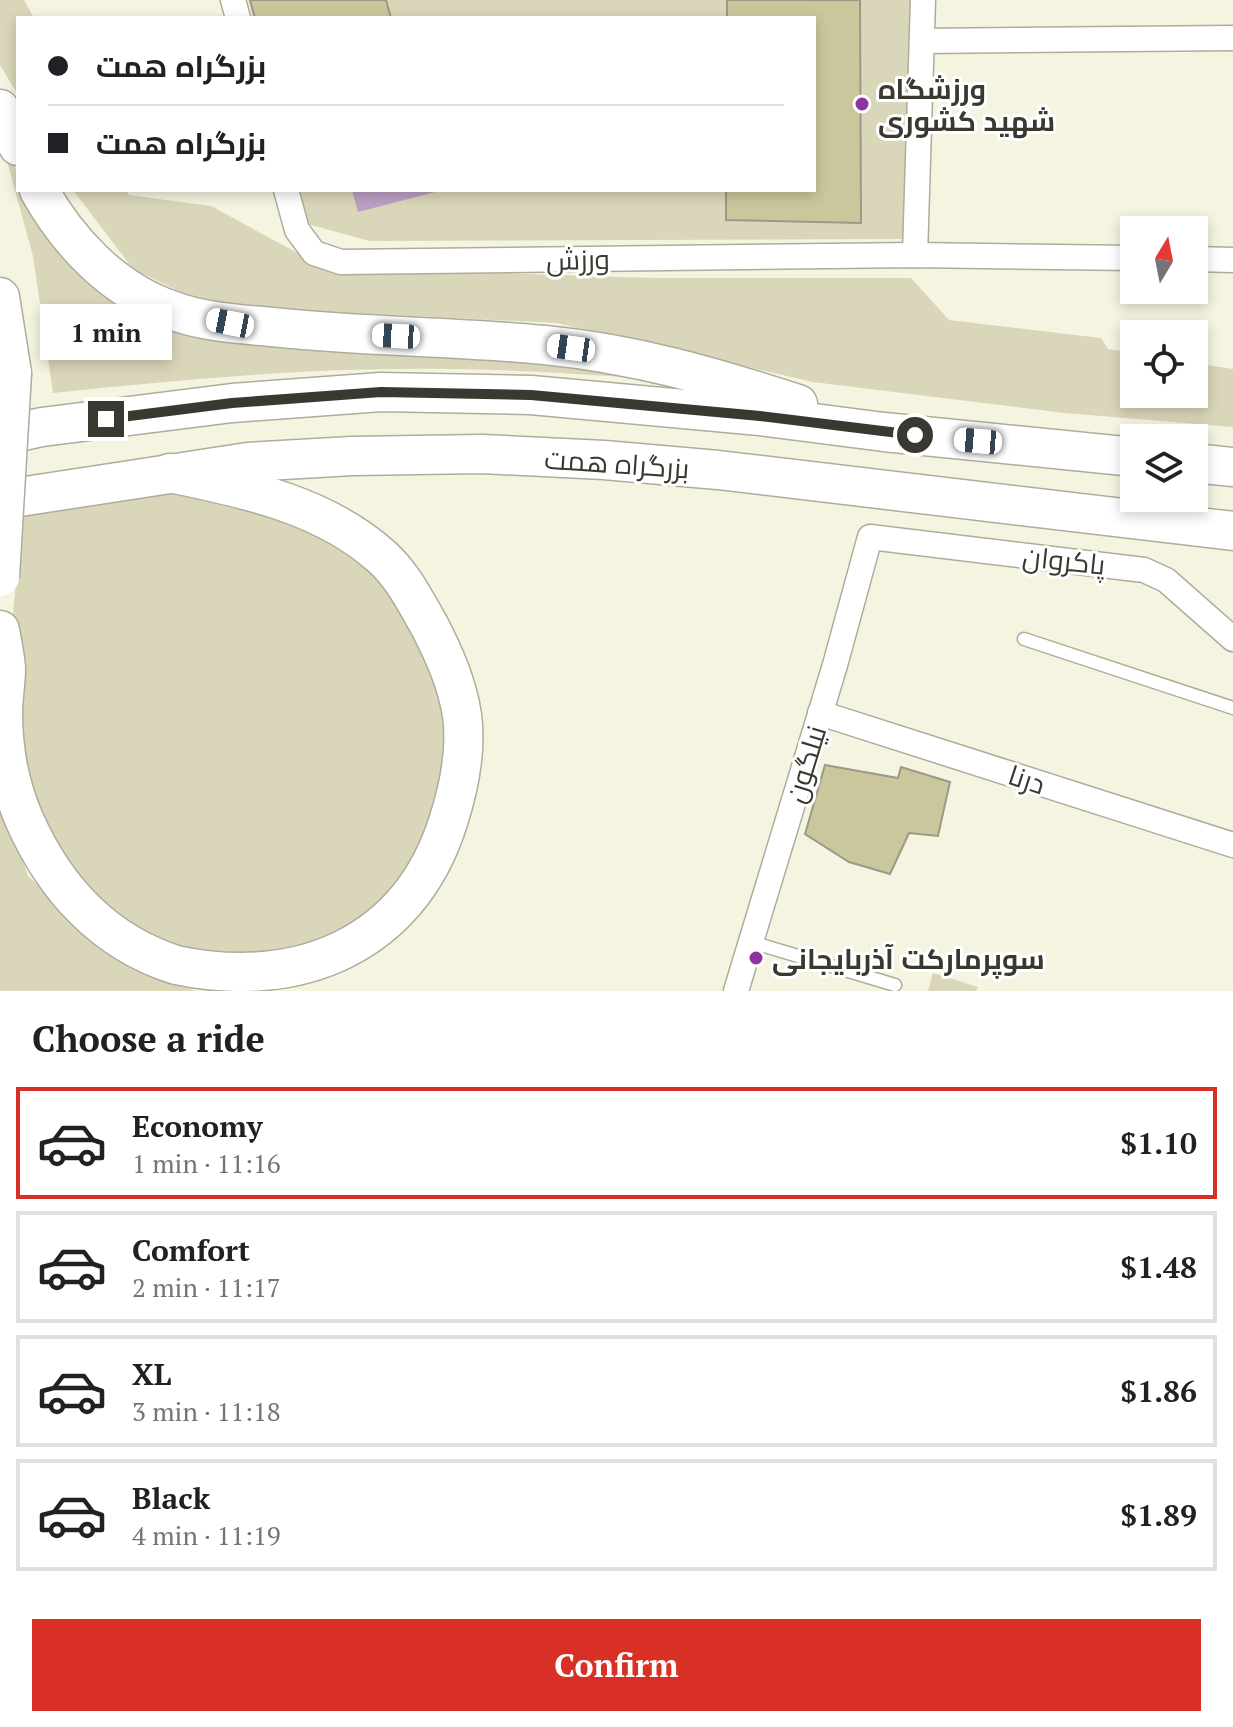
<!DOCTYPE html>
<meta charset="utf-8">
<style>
body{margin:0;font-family:"PT Serif",Cairo,serif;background:#f2f2f2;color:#202124;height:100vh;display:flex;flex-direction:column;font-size:30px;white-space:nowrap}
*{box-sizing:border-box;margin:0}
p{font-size:26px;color:#757577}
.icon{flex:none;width:44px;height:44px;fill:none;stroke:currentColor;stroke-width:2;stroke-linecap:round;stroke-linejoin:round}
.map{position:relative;height:991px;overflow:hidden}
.side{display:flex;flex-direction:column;background:#fff;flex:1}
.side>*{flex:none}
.guide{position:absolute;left:16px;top:16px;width:800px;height:176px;border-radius:0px;box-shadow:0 4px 12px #0003;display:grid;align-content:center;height:176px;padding:0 32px;background:#fff}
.needle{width:52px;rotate:10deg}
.tools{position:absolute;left:1120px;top:216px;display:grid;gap:16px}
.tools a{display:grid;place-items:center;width:88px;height:88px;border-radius:0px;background:#fff;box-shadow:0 4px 12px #0003;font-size:40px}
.end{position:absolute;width:36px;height:36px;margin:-18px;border:10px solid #393831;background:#fff;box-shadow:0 0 0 4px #fff}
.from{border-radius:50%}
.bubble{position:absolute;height:56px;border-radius:0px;background:#fff;box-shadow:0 4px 12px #0003;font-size:26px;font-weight:800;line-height:56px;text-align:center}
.car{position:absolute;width:24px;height:48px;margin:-24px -12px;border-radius:10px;box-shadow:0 0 6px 2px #0007;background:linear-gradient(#fff 24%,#345 0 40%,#fff 0 76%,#345 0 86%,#fff 0)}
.guide b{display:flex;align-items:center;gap:28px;height:76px;font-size:30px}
.guide b+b{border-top:2px solid #e0e0e0}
.guide i{width:20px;height:20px;background:#202124}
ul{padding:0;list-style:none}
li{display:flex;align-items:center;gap:24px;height:112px;margin:0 16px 12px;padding:0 16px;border:4px solid #e0e0e0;border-radius:0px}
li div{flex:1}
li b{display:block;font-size:30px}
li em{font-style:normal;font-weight:800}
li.selected{border-color:#d93025}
li>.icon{width:72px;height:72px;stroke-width:1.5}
h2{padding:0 32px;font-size:36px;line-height:96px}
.action{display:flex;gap:16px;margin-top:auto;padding:16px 32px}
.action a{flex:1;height:92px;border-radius:0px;background:#d93025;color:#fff;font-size:32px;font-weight:800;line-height:92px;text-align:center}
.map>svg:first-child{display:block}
.green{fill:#d9d6b9}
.water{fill:#bda0c3}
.building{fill:#cbc79c;stroke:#9b9988;stroke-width:2}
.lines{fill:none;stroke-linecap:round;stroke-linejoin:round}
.service-casing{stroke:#aeac9b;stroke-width:15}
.minor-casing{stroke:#aeac9b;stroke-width:27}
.trunk-casing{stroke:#aeac9b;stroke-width:41}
.service{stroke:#fff;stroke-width:12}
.minor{stroke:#fff;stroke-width:24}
.trunk{stroke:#fff;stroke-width:38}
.trunk-bridge-casing{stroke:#aeac9b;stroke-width:41;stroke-linecap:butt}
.trunk-bridge{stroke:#fff;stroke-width:38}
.route{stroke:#393831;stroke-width:10}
.poi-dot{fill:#8d34a0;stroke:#fff;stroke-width:3}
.labels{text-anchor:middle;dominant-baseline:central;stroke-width:6;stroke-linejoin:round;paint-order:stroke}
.poi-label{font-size:28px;font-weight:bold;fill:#393831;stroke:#fff;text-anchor:start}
.street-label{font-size:28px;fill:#393831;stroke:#fff}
</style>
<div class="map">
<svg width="1233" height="991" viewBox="0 0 1233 991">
<rect width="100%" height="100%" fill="#f5f4e1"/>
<g class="green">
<path d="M0 0H24L34 18H18V95L0 65Z"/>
<path d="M248 0H911L910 239 369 241 308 224 300 190H814V18H253Z"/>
<path d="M0 135 18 174V190H27L115 291 464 351 693 382C612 376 530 370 449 369 316 367 185 379 53 393L33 256Z"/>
<path d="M73 190H126L129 195 211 206 325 268 655 278H911L949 320 1101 338 1108 349 1134 353V394H1194V363L1233 369V427L1065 413 813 382 557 323 210 306 133 269Z"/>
<path d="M165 491 240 495 376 565 443 676 451 778 397 902 300 960 171 951 83 900 31 813 11 680 13 614 23 507Z"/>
<path d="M0 793 28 876 94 938 136 965 195 991H0Z"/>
<path d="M933 973 978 987 976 991H928Z"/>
</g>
<path class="water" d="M352 190H443L358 212Z"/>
<g class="building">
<path d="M250 0H386L391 18H255Z"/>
<path d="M727 0H860L861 223 726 220V190H814V18H727Z"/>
<path d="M825 765 898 778 901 767 950 782 938 836 909 833 890 874 849 862 805 834Z"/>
</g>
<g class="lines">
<defs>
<g id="service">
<path d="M1024 639 1233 708"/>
<path d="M751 942 895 985"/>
</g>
<g id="minor">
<path d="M233 0 238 18"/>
<path d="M923 41 1233 38"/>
<path d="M286 190 297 230 314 253 341 262 915 255 1134 258"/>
<path d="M915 255 923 0"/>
<path d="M1194 259 1233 260"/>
<path d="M820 713 1233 845"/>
<path d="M736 991 835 665 870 537 1144 570 1166 580 1233 639"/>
</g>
<g id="trunk">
<path d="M0 109 18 146"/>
<path d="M39 190C68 242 113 290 171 310 202 322 239 324 272 327 363 337 454 336 545 345 636 354 711 376 798 404"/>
<path d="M0 297 12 373"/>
<path d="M0 436 42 427 232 403 381 392 531 395 760 416 884 432 1134 457"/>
<path d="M1194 463 1233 467"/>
<path d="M0 500 248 462 352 456 482 454 604 460 718 470 1233 531"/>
<path d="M0 630C2 642 5 655 6 668 6 683 3 698 3 713 3 748 10 786 24 819 54 887 103 942 176 965 299 991 409 945 448 822 459 788 467 751 462 715 457 683 444 654 429 625 415 601 403 576 382 557 323 504 245 489 170 473"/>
</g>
</defs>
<use href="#service" class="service-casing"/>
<use href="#minor" class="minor-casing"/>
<use href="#trunk" class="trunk-casing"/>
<use href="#service" class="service"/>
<use href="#minor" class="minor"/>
<use href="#trunk" class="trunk"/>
<defs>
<path id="trunk-bridge" d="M0 577 12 373"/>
</defs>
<use href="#trunk-bridge" class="trunk-bridge-casing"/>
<use href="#trunk-bridge" class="trunk-bridge"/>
</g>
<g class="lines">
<path class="route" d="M106 419 232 403 381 392 531 395 760 416 915 435"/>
</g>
<g class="poi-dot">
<circle cx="862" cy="104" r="8"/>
<circle cx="756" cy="958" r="8"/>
</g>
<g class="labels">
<g class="poi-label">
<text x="878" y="88">ورزشگاه<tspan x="878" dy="32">شهید کشوری</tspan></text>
<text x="772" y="958">سوپرمارکت آذربایجانی</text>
</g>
<g class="street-label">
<text transform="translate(578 259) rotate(-1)">ورزش</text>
<text transform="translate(617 463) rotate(4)">بزرگراه همت</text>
<text transform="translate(1064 560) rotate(6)">پاکروان</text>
<text transform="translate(805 764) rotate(-73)">نیلگون</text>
<text transform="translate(1027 779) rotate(18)">درنا</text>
</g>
</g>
</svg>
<div class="tools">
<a><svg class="needle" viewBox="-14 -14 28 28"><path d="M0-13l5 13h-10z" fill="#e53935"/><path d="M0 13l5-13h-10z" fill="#757577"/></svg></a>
<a><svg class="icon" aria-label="locate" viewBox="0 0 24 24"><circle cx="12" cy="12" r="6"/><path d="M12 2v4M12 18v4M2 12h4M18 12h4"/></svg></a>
<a><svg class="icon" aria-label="layers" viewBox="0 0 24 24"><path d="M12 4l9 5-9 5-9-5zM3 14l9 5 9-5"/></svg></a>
</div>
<i class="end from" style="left:915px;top:435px"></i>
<i class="end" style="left:106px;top:419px"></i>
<div class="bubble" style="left:40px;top:304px;width:132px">1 min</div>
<i class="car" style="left:230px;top:323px;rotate:281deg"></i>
<i class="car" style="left:396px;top:336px;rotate:273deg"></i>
<i class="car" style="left:571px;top:348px;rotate:278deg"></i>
<i class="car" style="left:978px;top:441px;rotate:275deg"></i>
<div class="guide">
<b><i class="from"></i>بزرگراه همت</b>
<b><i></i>بزرگراه همت</b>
</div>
</div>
<section class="side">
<h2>Choose a ride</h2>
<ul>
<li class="selected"><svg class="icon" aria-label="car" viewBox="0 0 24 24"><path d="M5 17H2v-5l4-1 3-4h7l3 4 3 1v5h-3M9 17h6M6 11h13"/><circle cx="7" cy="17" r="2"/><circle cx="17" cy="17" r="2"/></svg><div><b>Economy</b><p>1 min · 11:16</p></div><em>$1.10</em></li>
<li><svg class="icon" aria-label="car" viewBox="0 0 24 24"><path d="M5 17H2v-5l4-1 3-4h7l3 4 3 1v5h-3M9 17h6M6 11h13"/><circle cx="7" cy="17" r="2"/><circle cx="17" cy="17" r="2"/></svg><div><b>Comfort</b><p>2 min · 11:17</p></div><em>$1.48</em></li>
<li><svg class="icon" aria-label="car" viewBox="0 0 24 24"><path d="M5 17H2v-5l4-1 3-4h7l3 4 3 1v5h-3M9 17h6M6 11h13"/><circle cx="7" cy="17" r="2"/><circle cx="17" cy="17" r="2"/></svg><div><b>XL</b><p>3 min · 11:18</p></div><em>$1.86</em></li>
<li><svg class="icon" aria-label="car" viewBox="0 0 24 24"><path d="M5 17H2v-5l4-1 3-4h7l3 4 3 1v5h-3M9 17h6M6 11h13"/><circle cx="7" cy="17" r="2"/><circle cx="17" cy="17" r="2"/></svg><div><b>Black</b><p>4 min · 11:19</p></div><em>$1.89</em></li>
</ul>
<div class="action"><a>Confirm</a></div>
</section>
